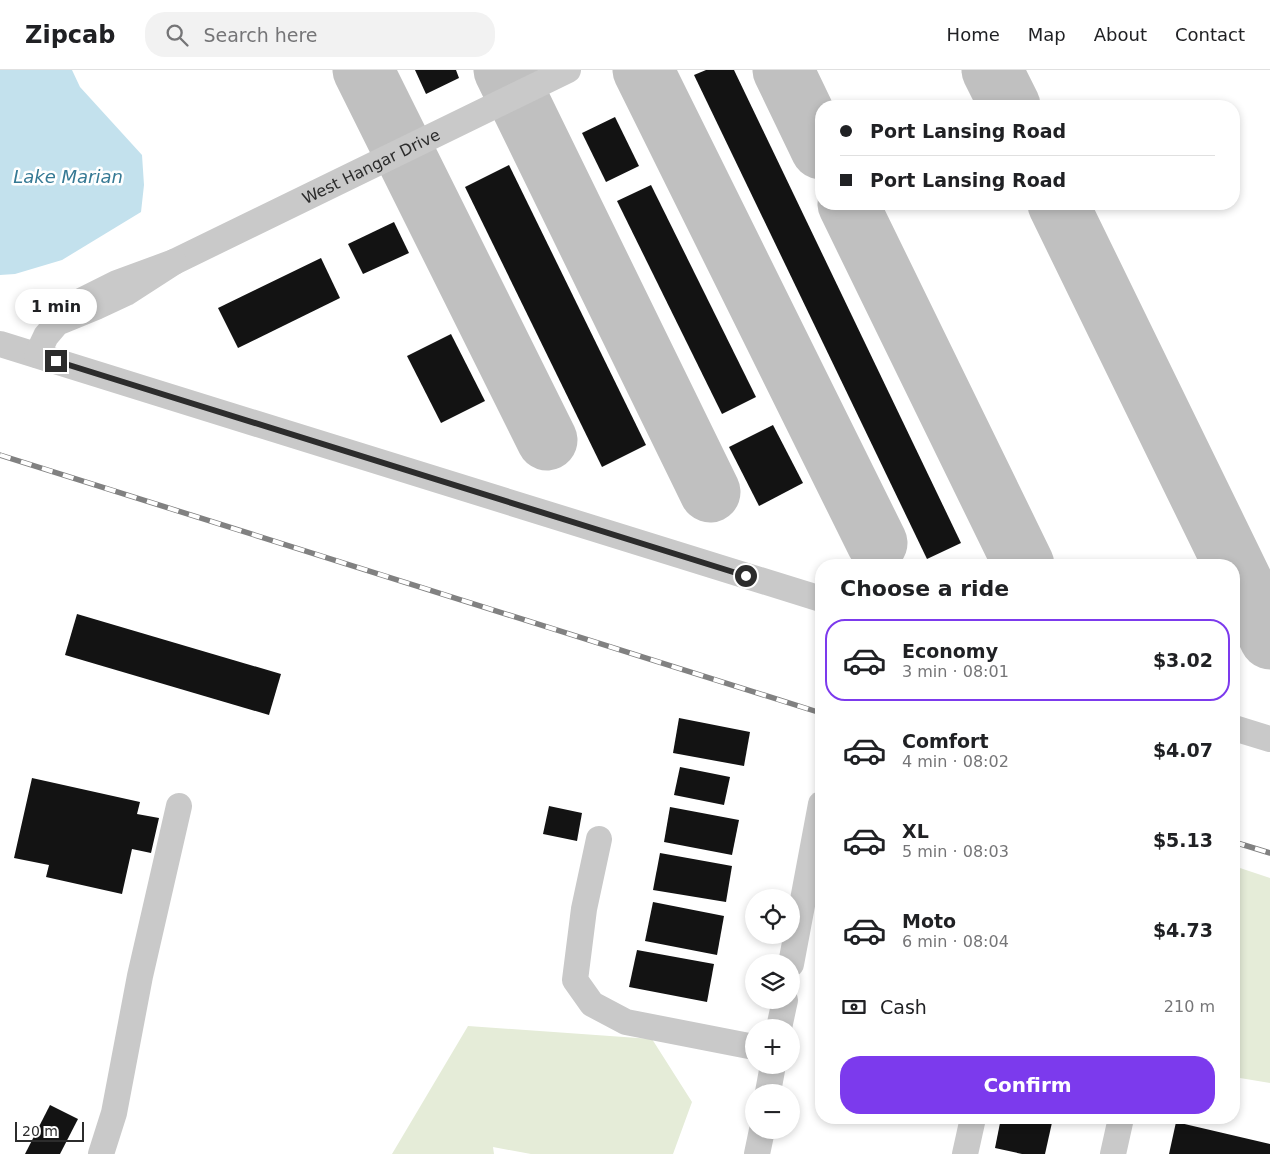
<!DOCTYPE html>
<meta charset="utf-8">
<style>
body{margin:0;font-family:"DejaVu Sans",sans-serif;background:#f2f2f2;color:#202124;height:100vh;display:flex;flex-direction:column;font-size:19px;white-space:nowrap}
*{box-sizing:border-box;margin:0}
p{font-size:16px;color:#757577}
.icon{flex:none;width:28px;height:28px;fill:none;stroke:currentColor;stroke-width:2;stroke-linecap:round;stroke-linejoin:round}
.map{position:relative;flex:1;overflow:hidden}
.details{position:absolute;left:815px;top:489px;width:425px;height:565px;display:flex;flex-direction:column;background:#fff;border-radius:20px;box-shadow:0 2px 8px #0003}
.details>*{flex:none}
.top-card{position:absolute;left:815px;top:30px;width:425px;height:110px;border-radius:20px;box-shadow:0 2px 8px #0003;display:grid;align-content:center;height:110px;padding:0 25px;background:#fff}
.controls{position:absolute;left:745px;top:819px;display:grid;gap:10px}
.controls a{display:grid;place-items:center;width:55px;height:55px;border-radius:50%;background:#fff;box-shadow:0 2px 8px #0003;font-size:25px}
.scale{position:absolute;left:15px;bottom:12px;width:69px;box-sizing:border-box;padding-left:5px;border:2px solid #2c2c2c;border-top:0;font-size:14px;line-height:18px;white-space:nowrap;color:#2c2c2c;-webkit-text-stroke:4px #fff;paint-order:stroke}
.end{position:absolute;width:22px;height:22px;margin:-11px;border:6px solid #2c2c2c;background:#fff;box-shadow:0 0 0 2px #fff}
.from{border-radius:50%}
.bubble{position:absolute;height:35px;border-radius:18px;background:#fff;box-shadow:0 2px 8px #0003;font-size:16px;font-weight:700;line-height:35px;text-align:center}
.top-card b{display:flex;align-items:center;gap:18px;height:48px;font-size:19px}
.top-card b+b{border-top:1px solid #e0e0e0}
.top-card i{width:12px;height:12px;background:#202124}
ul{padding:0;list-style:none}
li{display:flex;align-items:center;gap:15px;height:82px;margin:0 10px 8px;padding:0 15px;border:2px solid transparent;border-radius:20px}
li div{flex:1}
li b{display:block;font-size:19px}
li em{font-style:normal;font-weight:700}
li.current{border-color:#7c3aed}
li>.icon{width:45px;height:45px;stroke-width:1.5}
h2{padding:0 25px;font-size:22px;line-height:60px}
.pay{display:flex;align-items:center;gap:12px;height:55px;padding:0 25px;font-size:19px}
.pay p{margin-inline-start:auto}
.primary-button{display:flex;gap:10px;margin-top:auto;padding:10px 25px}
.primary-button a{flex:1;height:58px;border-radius:20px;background:#7c3aed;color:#fff;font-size:20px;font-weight:700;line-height:58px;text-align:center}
header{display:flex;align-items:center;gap:30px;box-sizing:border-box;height:70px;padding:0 25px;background:#fff;border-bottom:1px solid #e0e0e0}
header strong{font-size:24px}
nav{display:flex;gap:28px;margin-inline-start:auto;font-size:18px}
.search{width:350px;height:45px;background:#f2f2f2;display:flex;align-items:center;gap:12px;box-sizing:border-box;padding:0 18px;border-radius:20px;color:#757577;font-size:19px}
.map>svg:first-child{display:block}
.green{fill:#e5ecd8}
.water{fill:#c3e1ed}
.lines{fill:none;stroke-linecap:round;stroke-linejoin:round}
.taxiway{stroke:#c0c0c0;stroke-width:61}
.building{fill:#131313}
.minor{stroke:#c9c9c9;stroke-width:26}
.rail-casing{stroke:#818181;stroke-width:5.5}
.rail{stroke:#fff;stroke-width:4;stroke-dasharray:11;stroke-linecap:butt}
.route{stroke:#2c2c2c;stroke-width:6}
.labels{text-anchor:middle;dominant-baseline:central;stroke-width:5;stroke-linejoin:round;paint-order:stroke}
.street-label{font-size:16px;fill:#2c2c2c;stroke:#fff}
.water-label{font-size:18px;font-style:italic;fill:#357994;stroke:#fff}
</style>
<header>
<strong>Zipcab</strong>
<div class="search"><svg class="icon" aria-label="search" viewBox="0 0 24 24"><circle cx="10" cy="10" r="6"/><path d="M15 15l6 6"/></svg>Search here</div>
<nav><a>Home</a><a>Map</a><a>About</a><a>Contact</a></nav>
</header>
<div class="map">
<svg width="1270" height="1084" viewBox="0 0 1270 1084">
<rect width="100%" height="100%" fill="#fff"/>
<g class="green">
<path d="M1234 796 1270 808V1013L1234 1007Z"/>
<path d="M468 956 652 969 692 1032 673 1084H531L493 1077 494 1084H392Z"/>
</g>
<path class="water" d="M0 0H72L80 17 142 85 144 115 141 142 62 190 15 204 0 205Z"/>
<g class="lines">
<g class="taxiway">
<path d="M363 0 547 370"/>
<path d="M504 0 710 422"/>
<path d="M643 0 877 473"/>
<path d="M783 0 821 79"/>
<path d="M992 0 1010 36"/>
<path d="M848 134 1024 495"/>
<path d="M1058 134 1270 569"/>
</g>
</g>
<g class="building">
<path d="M415 0H456L459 8 426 24Z"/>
<path d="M706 0H734L961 473 927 489 694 5Z"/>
<path d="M615 47 639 96 606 112 582 63Z"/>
<path d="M509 95 646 375 602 397 465 117Z"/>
<path d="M651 115 756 327 722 344 617 131Z"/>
<path d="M394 152 409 183 363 204 348 174Z"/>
<path d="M321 188 340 228 238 278 218 238Z"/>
<path d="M451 264 485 331 441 353 407 286Z"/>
<path d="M773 355 803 413 759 436 729 377Z"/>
<path d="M77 544 281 604 269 645 65 585Z"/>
<path d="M679 648 750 662 744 696 673 683Z"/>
<path d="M680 697 730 707 724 735 674 725Z"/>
<path d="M32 708 140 732 137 744 159 748 151 783 132 779 122 824 46 807 49 795 14 788Z"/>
<path d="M549 736 582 743 577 771 543 764Z"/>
<path d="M670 737 739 750 732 785 664 772Z"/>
<path d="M660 783 732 796 726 832 653 820Z"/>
<path d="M653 832 724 846 717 885 645 871Z"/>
<path d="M637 880 714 894 707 932 629 917Z"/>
<path d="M50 1035 78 1049 60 1084H25Z"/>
<path d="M1001 1048H1053L1045 1084H1022L995 1078Z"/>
<path d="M1176 1052 1270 1074V1084H1169Z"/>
</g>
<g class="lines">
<g class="minor">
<path id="s1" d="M174 192 568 0"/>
<path d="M0 274 821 529"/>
<path d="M37 285 46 266 57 253 77 233 117 213 174 192 126 223 96 237 57 253"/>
<path d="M1234 658 1270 669"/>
<path d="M599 769 584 839 575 910 592 934 626 952 754 977"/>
<path d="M791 894 821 734"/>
<path d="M779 958 785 930"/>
<path d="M768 1022 773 995"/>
<path d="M101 1084 114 1043 140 906 179 736"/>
<path d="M757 1084 762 1060"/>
<path d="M965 1084 973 1048"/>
<path d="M1113 1084 1121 1048"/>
</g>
<defs>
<g id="rail">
<path d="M0 385 821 643"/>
<path d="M1234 772 1270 783"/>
</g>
</defs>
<use href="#rail" class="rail-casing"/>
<use href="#rail" class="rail"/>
</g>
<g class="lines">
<path class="route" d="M56 291 746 506"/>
</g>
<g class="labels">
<g class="street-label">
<text stroke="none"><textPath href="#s1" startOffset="219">West Hangar Drive</textPath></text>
</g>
<g class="water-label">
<text x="68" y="106">Lake Marian</text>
</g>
</g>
</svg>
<div class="controls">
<a><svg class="icon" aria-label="locate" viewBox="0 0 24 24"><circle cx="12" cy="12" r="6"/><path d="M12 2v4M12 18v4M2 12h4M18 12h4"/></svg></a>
<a><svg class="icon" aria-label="layers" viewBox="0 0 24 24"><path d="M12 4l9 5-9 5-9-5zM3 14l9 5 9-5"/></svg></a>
<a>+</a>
<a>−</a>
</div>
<div class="scale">20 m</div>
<i class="end from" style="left:746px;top:506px"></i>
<i class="end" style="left:56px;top:291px"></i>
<div class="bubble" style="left:15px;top:219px;width:82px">1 min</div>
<div class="top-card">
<b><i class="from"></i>Port Lansing Road</b>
<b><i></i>Port Lansing Road</b>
</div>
<section class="details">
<h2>Choose a ride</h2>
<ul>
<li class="current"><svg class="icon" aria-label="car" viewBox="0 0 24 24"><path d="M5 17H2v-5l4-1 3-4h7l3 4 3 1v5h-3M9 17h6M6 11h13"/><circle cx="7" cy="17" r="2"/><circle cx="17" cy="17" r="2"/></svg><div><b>Economy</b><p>3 min · 08:01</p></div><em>$3.02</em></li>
<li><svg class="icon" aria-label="car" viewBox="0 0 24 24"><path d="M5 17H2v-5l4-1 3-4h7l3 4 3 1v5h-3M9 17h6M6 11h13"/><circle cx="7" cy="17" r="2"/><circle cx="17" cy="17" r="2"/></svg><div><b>Comfort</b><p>4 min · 08:02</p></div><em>$4.07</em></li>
<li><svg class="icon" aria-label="car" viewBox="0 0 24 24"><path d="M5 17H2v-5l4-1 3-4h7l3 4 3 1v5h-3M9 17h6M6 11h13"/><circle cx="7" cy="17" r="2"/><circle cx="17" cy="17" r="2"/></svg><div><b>XL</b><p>5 min · 08:03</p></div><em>$5.13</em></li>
<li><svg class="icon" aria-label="car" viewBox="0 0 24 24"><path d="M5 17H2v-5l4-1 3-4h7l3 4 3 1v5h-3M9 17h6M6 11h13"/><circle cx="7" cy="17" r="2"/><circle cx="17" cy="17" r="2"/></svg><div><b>Moto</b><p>6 min · 08:04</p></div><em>$4.73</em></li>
</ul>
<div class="pay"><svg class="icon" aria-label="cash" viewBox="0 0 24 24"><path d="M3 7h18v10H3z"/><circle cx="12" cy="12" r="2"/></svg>Cash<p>210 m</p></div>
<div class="primary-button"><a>Confirm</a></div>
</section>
</div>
